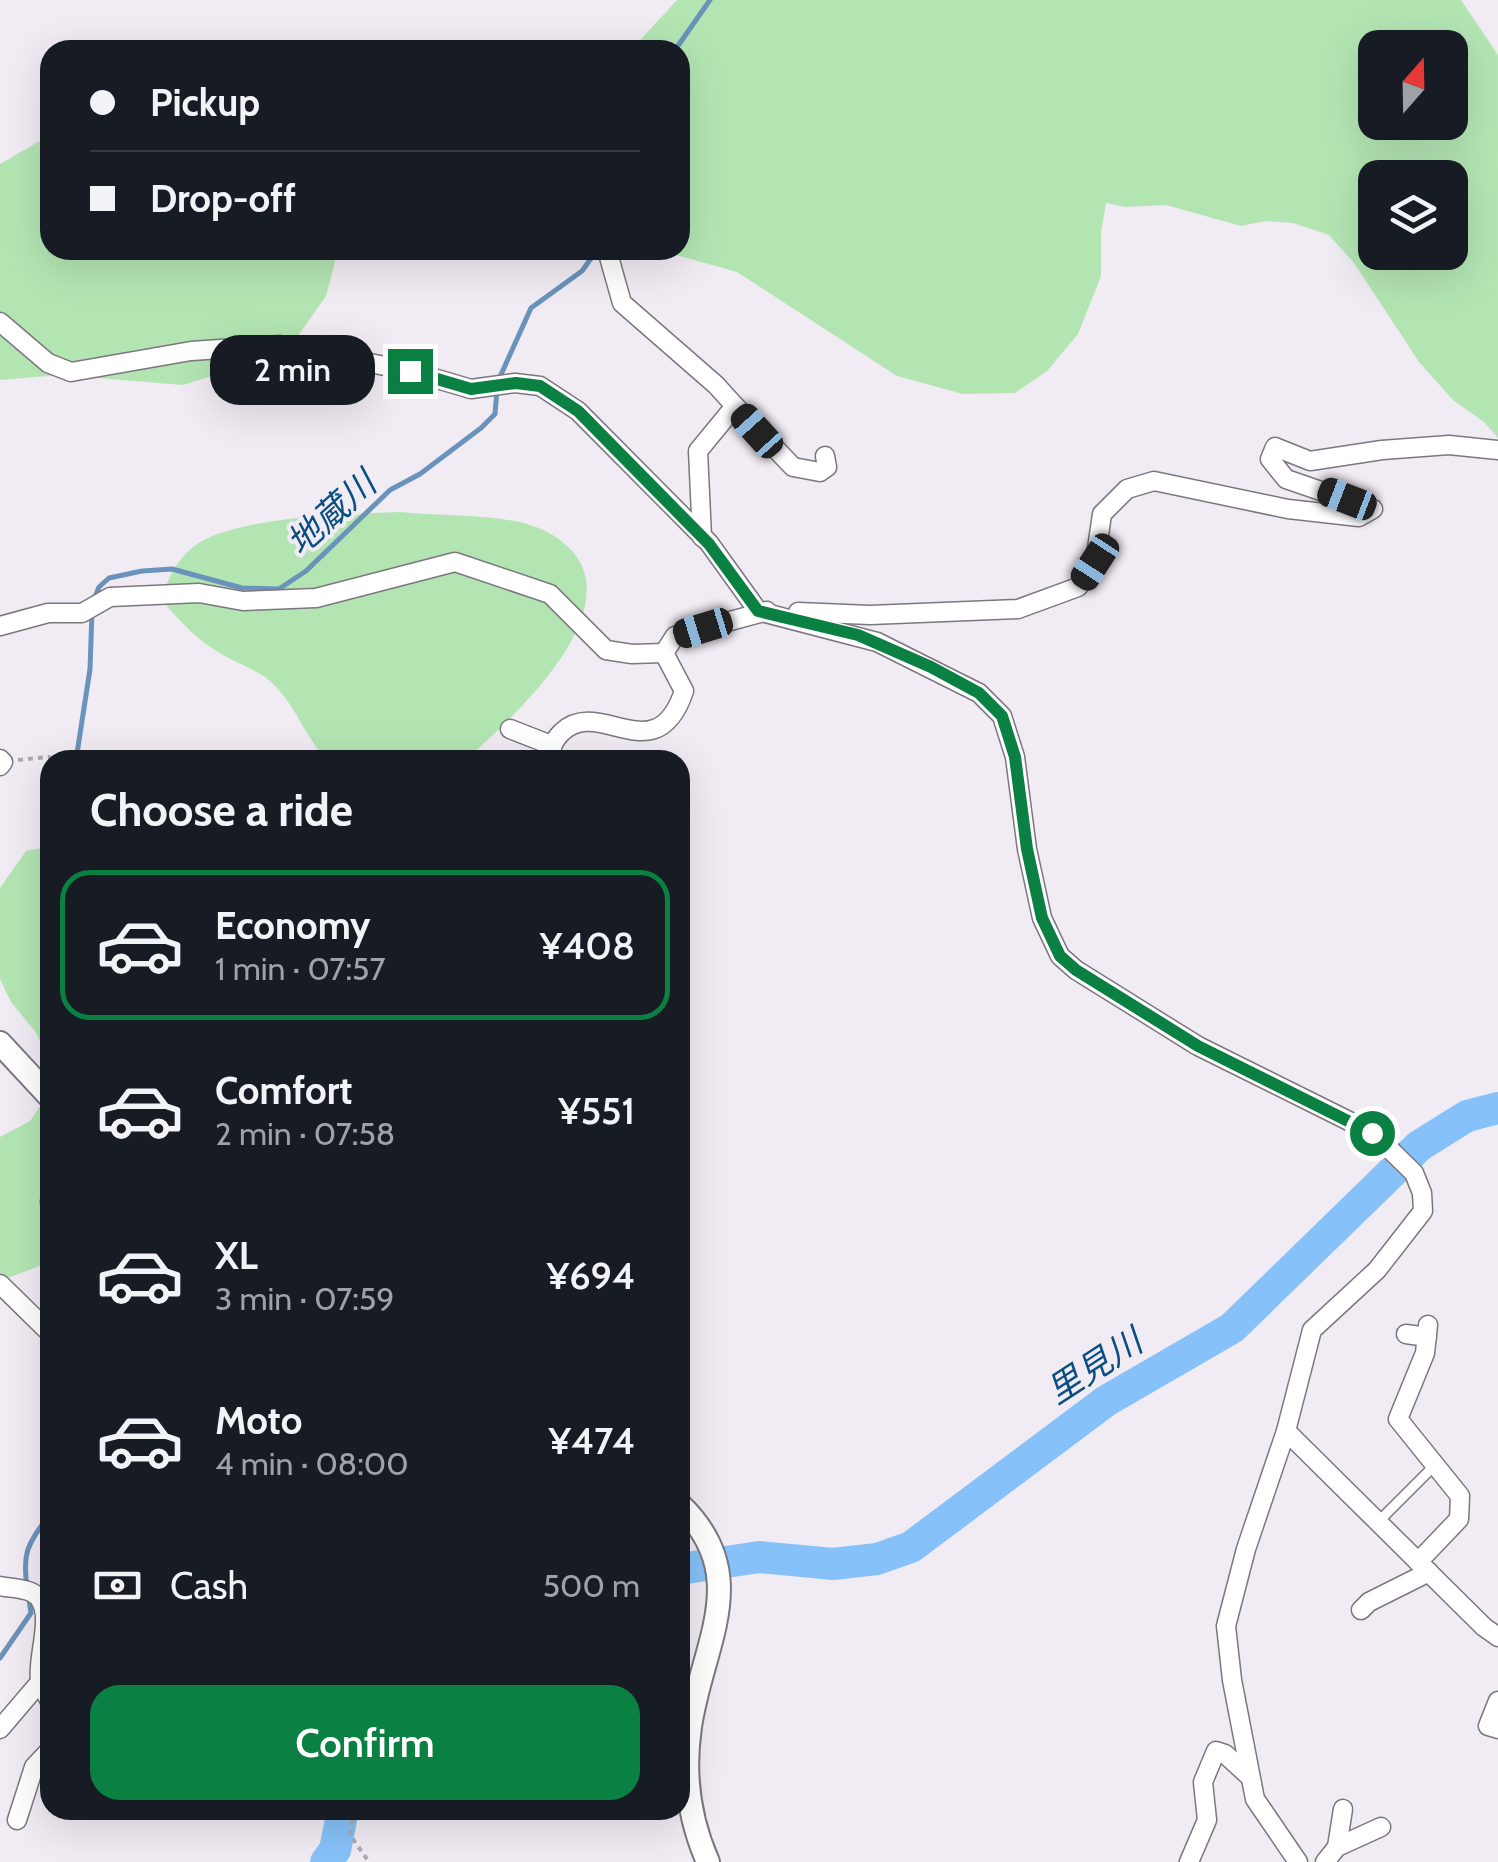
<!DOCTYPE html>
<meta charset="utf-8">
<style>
body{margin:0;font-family:Cabin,"Noto Sans JP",sans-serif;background:#20242c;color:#f1f3f6;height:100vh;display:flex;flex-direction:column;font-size:38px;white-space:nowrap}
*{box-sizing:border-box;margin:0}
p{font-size:32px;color:#9ea1a6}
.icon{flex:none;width:55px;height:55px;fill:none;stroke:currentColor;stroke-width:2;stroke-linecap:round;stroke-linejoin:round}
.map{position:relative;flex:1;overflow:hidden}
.details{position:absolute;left:40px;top:750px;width:650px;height:1070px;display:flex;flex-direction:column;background:#171b24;border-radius:30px;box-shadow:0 10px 40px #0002}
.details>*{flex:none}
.banner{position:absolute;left:40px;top:40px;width:650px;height:220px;border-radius:30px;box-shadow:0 10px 40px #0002;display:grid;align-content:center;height:220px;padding:0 50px;background:#171b24}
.needle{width:65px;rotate:20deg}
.buttons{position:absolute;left:1358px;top:30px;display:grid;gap:20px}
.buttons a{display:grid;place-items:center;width:110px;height:110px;border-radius:20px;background:#171b24;box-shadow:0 10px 40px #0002;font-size:50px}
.end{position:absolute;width:45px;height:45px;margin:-22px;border:12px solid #0b8043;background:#fff;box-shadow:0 0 0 5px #fff}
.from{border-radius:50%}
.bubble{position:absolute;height:70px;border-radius:30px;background:#171b24;box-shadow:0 10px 40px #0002;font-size:32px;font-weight:600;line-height:70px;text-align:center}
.car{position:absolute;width:30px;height:60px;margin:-30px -15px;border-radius:12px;box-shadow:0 0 8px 2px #0007;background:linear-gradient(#222 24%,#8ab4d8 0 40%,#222 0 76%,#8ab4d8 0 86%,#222 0)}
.banner b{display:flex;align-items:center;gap:35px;height:95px;font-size:38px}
.banner b+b{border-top:2px solid #363941}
.banner i{width:25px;height:25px;background:#f1f3f6}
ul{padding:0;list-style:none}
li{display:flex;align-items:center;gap:30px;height:150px;margin:0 20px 15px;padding:0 30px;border:5px solid transparent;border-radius:30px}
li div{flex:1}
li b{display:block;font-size:38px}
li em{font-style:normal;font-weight:600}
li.active{border-color:#0b8043}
li>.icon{width:90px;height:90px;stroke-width:1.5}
h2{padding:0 50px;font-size:45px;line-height:120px}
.pay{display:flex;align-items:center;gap:25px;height:110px;padding:0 50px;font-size:38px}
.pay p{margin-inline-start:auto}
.cta{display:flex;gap:20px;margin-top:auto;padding:20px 50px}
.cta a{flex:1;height:115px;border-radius:30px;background:#0b8043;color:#fff;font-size:40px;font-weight:600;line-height:115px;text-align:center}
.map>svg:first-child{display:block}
.green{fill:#b3e5b3;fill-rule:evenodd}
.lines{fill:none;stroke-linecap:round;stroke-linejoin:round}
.stream{stroke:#6a93bb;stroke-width:5}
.river{stroke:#86c2f9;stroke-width:32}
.service-casing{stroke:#7c777f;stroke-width:12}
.minor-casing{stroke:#7c777f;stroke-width:21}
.tertiary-casing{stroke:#7c777f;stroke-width:26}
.path{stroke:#afaab1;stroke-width:4;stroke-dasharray:5 5;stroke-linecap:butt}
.service{stroke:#fff;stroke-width:9}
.minor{stroke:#fff;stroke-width:18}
.tertiary{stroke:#fff;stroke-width:22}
.route{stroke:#0b8043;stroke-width:12}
.labels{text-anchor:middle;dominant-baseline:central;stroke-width:8;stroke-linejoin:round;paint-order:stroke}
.water-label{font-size:35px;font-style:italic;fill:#0a4f81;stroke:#f1ebf4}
</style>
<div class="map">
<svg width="1498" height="1862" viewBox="0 0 1498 1862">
<rect width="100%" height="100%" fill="#f1ebf4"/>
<g class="green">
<path d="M677 0H1461L1498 55V438L1484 422 1453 400 1419 362 1354 263 1329 235 1293 223 1266 221 1241 226 1166 205 1125 207 1106 203 1101 233V276L1078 334 1047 371 1015 393 963 394 897 376 737 272 680 256 641 250H680V50H631ZM1375 48H1450V122H1375ZM1375 178H1450V252H1375Z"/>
<path d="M50 135V250H334L335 262 326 296 286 353 183 385 60 375 0 380V164Z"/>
<path d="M400 512C443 517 515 512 551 534 651 593 515 717 465 760H327C305 737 296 706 273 684 261 671 240 665 225 656 199 642 180 622 161 599 169 578 175 562 193 547 233 516 349 514 400 512Z"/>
<path d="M50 846V1064L35 1031 11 1002 0 979V888L26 851Z"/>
<path d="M50 1092V1262L0 1281V1137L30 1121Z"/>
</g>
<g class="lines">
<g class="stream">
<path d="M675 50 710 0"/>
<path d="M499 379 531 308 582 271 597 250"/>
<path d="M94 600 99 587 109 578 142 571 172 569 242 588 279 589 306 571 390 490 420 474 481 428 495 414 497 390"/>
<path d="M76 760 90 669 92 611"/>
<path d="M27 1588C22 1551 28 1544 50 1514"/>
<path d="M0 1658 31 1613 29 1599"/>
</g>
<g class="river">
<path d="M680 1569 759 1557 833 1564 877 1559 911 1547 1106 1401 1232 1328 1419 1146 1467 1116 1498 1108"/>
<path d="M326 1862 335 1850 343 1810"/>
</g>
<defs>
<path id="service" d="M1378 1522 1435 1465"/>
<g id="minor">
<path d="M607 250 622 303 716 385 735 406"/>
<path d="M0 322 48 363 71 372 191 351 280 345 410 371 471 389 515 383 540 386 578 411 709 543 758 611 877 642 979 693 1002 716 1015 757 1027 849 1042 918 1060 956 1076 970 1198 1046 1373 1133 1414 1173 1422 1193 1423 1211 1377 1270 1312 1330 1286 1431 1246 1549 1226 1626 1232 1680 1255 1799 1298 1862"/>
<path d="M702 537 698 451 735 406 793 467 820 472 827 467 825 456"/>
<path d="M798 612 870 615 1018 609 1078 587 1095 562 1102 514 1127 489 1154 481 1288 509 1359 517 1373 509 1286 479 1270 459 1275 447 1310 461 1382 450 1449 445 1498 450"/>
<path d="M0 626 48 613H82L110 597 199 593 243 601 316 598 455 562 550 594 606 650 632 654 664 653"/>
<path d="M510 729 551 745"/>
<path d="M0 759 3 762 0 766"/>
<path d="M550 760C551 747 553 741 562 732 600 696 656 774 684 691L664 653 675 636 767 611"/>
<path d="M50 1201V1203"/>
<path d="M0 1284 50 1333"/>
<path d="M1406 1334 1427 1337"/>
<path d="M1286 1431 1484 1627 1498 1637"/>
<path d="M1418 1562 1459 1519 1460 1496 1398 1419 1425 1353 1428 1325"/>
<path d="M0 1586C10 1588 22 1588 31 1592 59 1605 36 1655 40 1680 42 1687 47 1695 50 1702"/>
<path d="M1361 1610 1369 1602 1429 1572"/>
<path d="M1498 1701 1488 1726 1498 1729"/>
<path d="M0 1729 40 1682"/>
<path d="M17 1820 34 1767 50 1750"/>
<path d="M1337 1847 1343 1809"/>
<path d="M1189 1862 1207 1820 1203 1782 1216 1751 1225 1754 1249 1776"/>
<path d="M1325 1862 1337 1847 1381 1827"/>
</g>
<g id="tertiary">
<path d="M0 1043 50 1097"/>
<path d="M680 1505C754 1576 702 1644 690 1727 683 1774 689 1819 708 1862"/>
</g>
</defs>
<use href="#service" class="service-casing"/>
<use href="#minor" class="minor-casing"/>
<use href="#tertiary" class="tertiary-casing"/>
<g class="path">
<path d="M18 760 49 757 55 760"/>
<path d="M354 1810 350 1835 369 1862"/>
</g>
<use href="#service" class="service"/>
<use href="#minor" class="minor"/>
<use href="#tertiary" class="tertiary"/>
</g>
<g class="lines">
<path class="route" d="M410 371 471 389 516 383 540 386 578 411 709 544 758 611 858 635 931 667 979 693 1002 716 1015 757 1027 849 1042 918 1060 956 1076 970 1198 1046 1372 1133"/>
</g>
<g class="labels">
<g class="water-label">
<text transform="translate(331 513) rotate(-42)">地蔵川</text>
<text transform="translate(1094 1366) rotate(-33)">里見川</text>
</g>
</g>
</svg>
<div class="buttons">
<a><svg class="needle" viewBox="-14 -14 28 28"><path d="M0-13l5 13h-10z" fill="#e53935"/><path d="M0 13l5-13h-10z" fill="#9ea1a6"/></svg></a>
<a><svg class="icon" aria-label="layers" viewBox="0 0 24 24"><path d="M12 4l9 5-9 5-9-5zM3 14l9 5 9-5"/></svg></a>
</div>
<i class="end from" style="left:1372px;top:1133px"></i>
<i class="end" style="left:410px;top:371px"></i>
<div class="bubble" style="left:210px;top:335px;width:165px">2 min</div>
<i class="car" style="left:757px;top:431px;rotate:318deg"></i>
<i class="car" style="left:1347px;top:499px;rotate:291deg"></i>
<i class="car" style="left:1095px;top:562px;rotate:213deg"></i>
<i class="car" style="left:703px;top:628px;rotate:253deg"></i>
<div class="banner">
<b><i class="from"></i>Pickup</b>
<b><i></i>Drop-off</b>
</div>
<section class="details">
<h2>Choose a ride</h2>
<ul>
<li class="active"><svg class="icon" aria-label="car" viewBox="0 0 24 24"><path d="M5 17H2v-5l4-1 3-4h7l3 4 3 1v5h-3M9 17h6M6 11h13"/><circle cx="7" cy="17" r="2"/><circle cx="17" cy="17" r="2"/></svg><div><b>Economy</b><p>1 min · 07:57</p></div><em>¥408</em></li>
<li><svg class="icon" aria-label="car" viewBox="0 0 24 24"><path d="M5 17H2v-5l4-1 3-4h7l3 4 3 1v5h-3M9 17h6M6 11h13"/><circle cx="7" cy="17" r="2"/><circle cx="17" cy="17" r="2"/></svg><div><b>Comfort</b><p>2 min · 07:58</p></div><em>¥551</em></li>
<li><svg class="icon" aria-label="car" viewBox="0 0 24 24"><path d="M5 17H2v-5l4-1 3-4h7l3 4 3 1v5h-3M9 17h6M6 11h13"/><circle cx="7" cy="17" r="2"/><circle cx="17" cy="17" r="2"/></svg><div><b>XL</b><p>3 min · 07:59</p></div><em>¥694</em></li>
<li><svg class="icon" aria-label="car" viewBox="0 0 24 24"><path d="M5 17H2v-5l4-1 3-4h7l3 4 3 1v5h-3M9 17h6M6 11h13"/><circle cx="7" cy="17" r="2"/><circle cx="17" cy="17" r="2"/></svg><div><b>Moto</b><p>4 min · 08:00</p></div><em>¥474</em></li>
</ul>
<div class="pay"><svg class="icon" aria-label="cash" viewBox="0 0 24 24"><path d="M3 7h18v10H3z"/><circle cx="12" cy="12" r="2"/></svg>Cash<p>500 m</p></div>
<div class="cta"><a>Confirm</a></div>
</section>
</div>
